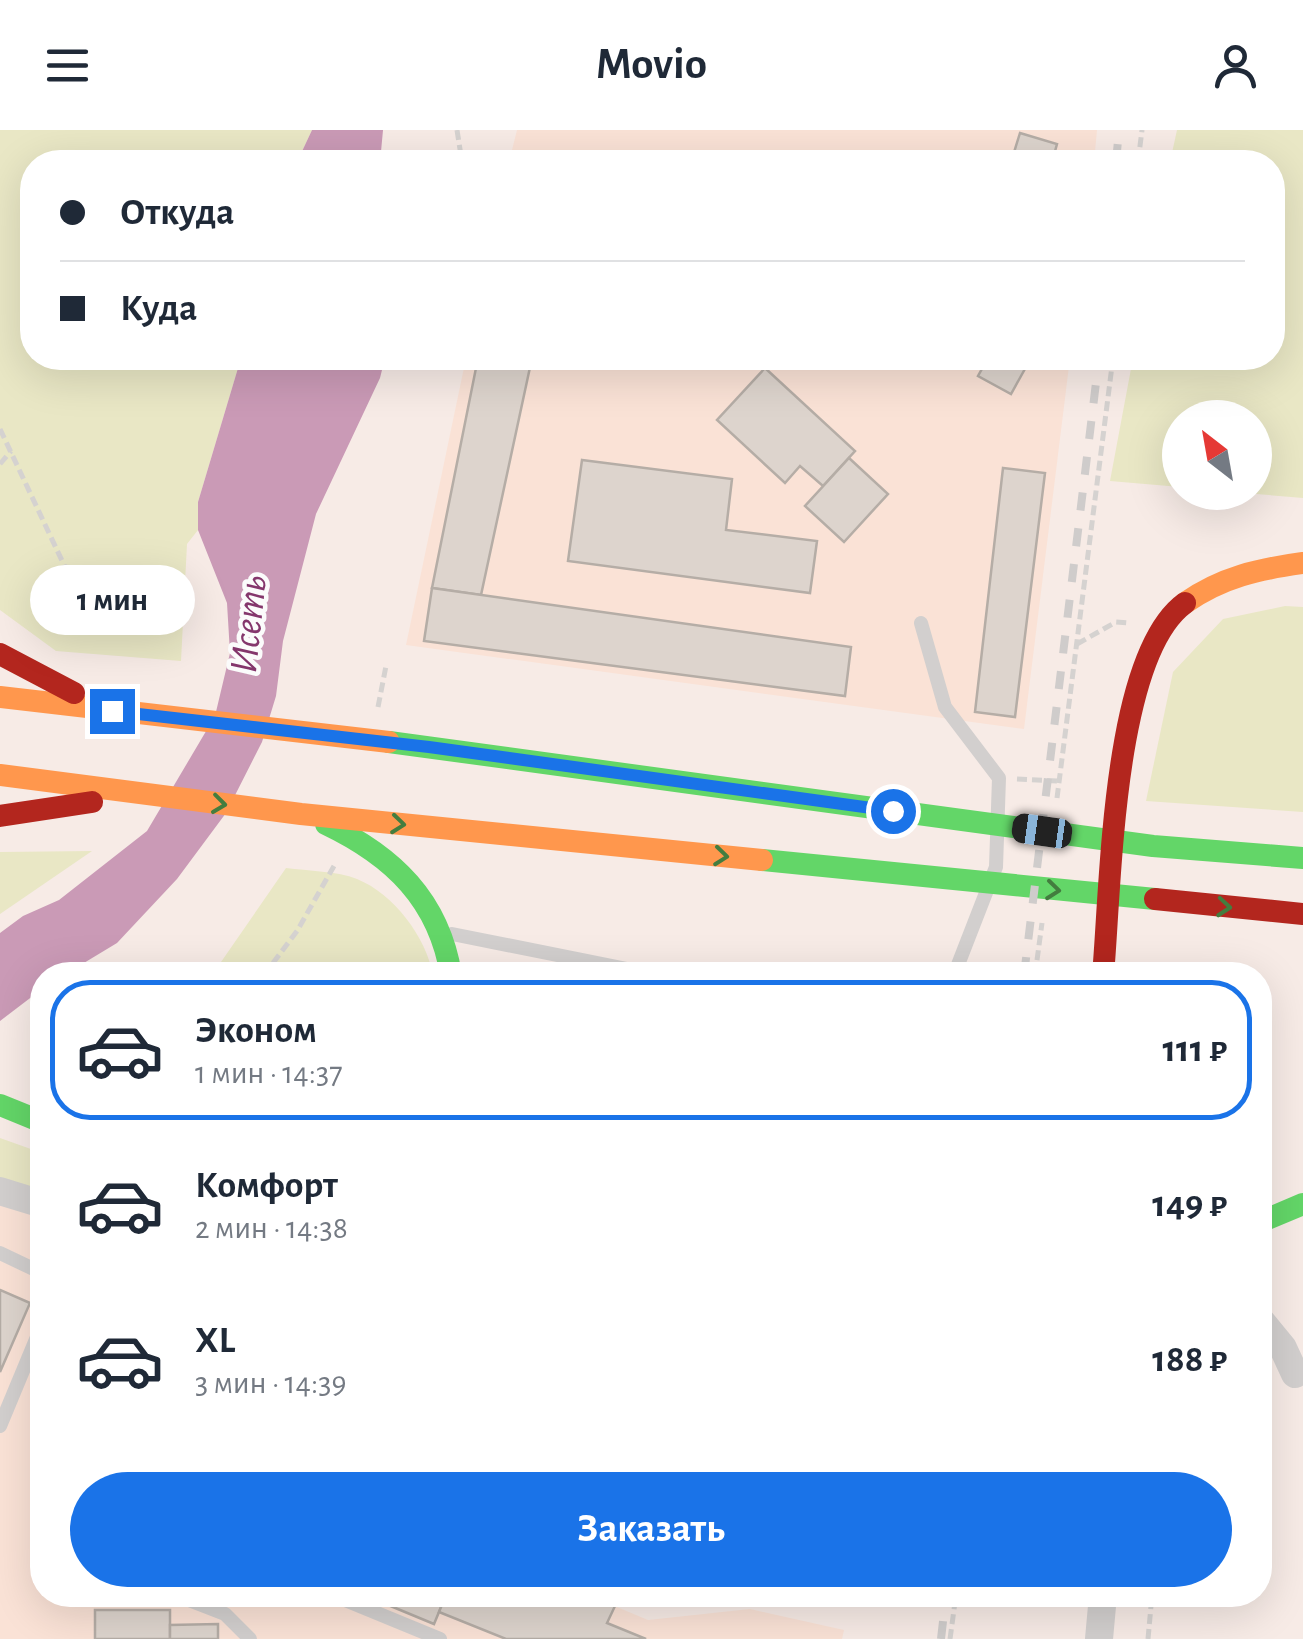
<!DOCTYPE html>
<html lang="ru">
<meta charset="utf-8">
<style>
body{margin:0;font-family:"Alegreya Sans",sans-serif;background:#f2f2f3;color:#1f2937;height:100vh;display:flex;flex-direction:column;font-size:38px;white-space:nowrap}
*{box-sizing:border-box;margin:0}
p{font-size:32px;color:#747a83}
.icon{flex:none;width:55px;height:55px;fill:none;stroke:currentColor;stroke-width:2;stroke-linecap:round;stroke-linejoin:round}
.map{position:relative;flex:1;overflow:hidden}
.sheet{position:absolute;left:30px;top:832px;width:1242px;height:645px;display:flex;flex-direction:column;background:#fff;border-radius:40px;box-shadow:0 10px 40px #0002}
.sheet>*{flex:none}
.guide{position:absolute;left:20px;top:20px;width:1265px;height:220px;border-radius:40px;box-shadow:0 10px 40px #0002;display:grid;align-content:center;height:220px;padding:0 40px;background:#fff}
.needle{width:65px;rotate:329deg}
.buttons{position:absolute;left:1162px;top:270px;display:grid;gap:20px}
.buttons a{display:grid;place-items:center;width:110px;height:110px;border-radius:50%;background:#fff;box-shadow:0 10px 40px #0002;font-size:50px}
.end{position:absolute;width:45px;height:45px;margin:-22px;border:12px solid #1a73e8;background:#fff;box-shadow:0 0 0 5px #fff}
.from{border-radius:50%}
.bubble{position:absolute;height:70px;border-radius:35px;background:#fff;box-shadow:0 10px 40px #0002;font-size:32px;font-weight:600;line-height:70px;text-align:center}
.car{position:absolute;width:30px;height:60px;margin:-30px -15px;border-radius:12px;box-shadow:0 0 8px 2px #0007;background:linear-gradient(#222 24%,#8ab4d8 0 40%,#222 0 76%,#8ab4d8 0 86%,#222 0)}
.guide b{display:flex;align-items:center;gap:35px;height:95px;font-size:38px}
.guide b+b{border-top:2px solid #e0e1e3}
.guide i{width:25px;height:25px;background:#1f2937}
ul{padding:18px 0 0;list-style:none}
li{display:flex;align-items:center;gap:30px;height:140px;margin:0 20px 15px;padding:0 20px;border:5px solid transparent;border-radius:40px}
li div{flex:1}
li b{display:block;font-size:38px}
li em{font-style:normal;font-weight:600}
li.selected{border-color:#1a73e8}
li>.icon{width:90px;height:90px;stroke-width:1.5}
.action{display:flex;gap:20px;margin-top:auto;padding:20px 40px}
.action a{flex:1;height:115px;border-radius:60px;background:#1a73e8;color:#fff;font-size:40px;font-weight:600;line-height:115px;text-align:center}
header{display:flex;justify-content:space-between;align-items:center;height:130px;padding:0 40px;background:#fff;font-size:45px;font-weight:600}
.map>svg:first-child{display:block}
.built{fill:#fae2d6}
.green{fill:#e9e7c5}
.water{fill:#ca9ab6}
.building{fill:#ddd4cd;stroke:#b5ada6;stroke-width:2.5}
.lines{fill:none;stroke-linecap:round;stroke-linejoin:round}
.path{stroke:#d5d2d0;stroke-width:5;stroke-dasharray:10 5;stroke-linecap:butt}
.lane{stroke:#d2cfce;stroke-width:14}
.street{stroke:#d2cfce;stroke-width:28}
.fast{stroke:#63d668;stroke-width:22}
.slow{stroke:#ff974d;stroke-width:22}
.jam{stroke:#b3261e;stroke-width:22}
.rail{stroke:#cfcccb;stroke-width:8;stroke-dasharray:18 18;stroke-linecap:butt}
.oneway{stroke:#437d3f}
.route{stroke:#1a73e8;stroke-width:12}
.labels{text-anchor:middle;dominant-baseline:central;stroke-width:9;stroke-linejoin:round;paint-order:stroke}
.water-label{font-size:40px;font-style:italic;fill:#84366c;stroke:#fbfbfb}
</style>
<header><svg class="icon" aria-label="menu" viewBox="0 0 24 24"><path d="M4 6h16M4 12h16M4 18h16"/></svg>Movio<svg class="icon" aria-label="person" viewBox="0 0 24 24"><circle cx="12" cy="8" r="4"/><path d="M4 21q1-7 8-7t8 7"/></svg></header>
<div class="map">
<svg width="1303" height="1509" viewBox="0 0 1303 1509">
<rect width="100%" height="100%" fill="#f7ebe6"/>
<g class="built">
<path d="M517 0H1097L1094 32H509Z"/>
<path d="M466 228H1070L1024 599 406 515Z"/>
<path d="M0 1071 42 1089V1465H588L648 1490 750 1479 844 1500 842 1509H0Z"/>
</g>
<g class="green">
<path d="M0 0H312L297 32H32V228H241L198 372V400L187 414 181 531 56 521 0 480Z"/>
<path d="M1177 0H1303V368L1244 363 1255 362V288H1180V357L1110 351 1133 228H1272V32H1170Z"/>
<path d="M1285 476 1303 477V682L1146 671 1173 542 1223 489Z"/>
<path d="M92 721 0 784V722Z"/>
<path d="M286 738C308 741 337 741 357 749 394 764 426 807 433 845H212Z"/>
<path d="M0 1008 42 1023V1062L0 1048Z"/>
</g>
<g class="water">
<path d="M312 0H383L380 32H297Z"/>
<path d="M241 228H385L380 248 316 384 283 511 276 566 262 612 226 683 177 749 117 813 64 845H42V859L0 891V803L23 786 59 770 147 701 215 586 230 523 227 473 198 400V372Z"/>
</g>
<g class="building">
<path d="M1020 3 1057 14 1052 32H1011Z"/>
<path d="M478 228H532L481 465 432 458Z"/>
<path d="M988 228H1031L1011 264 978 246Z"/>
<path d="M765 238 855 321 823 356 800 336 785 353 717 290Z"/>
<path d="M849 328 888 364 844 412 805 376Z"/>
<path d="M582 330 732 349 726 400 817 411 810 463 568 431Z"/>
<path d="M1003 338 1045 343 1015 587 975 582Z"/>
<path d="M432 458 851 517 845 566 424 511Z"/>
<path d="M0 1160 30 1173 0 1242Z"/>
<path d="M364 1465H446L434 1494Z"/>
<path d="M446 1465H588L615 1476 607 1493 646 1509H506L439 1482Z"/>
<rect x="95" y="1480" width="75" height="29"/>
<path d="M218 1494V1509H170V1495Z"/>
</g>
<g class="lines">
<g class="path">
<path d="M457 0 462 32"/>
<path d="M1138 32 1142 0"/>
<path d="M0 299 65 437 181 448"/>
<path d="M0 334 11 321"/>
<path d="M1077 514 1116 492 1128 493"/>
<path d="M378 577 386 536"/>
<path d="M1017 649 1059 651"/>
<path d="M1057 668 1113 228"/>
<path d="M1036 837 1073 841"/>
<path d="M264 845 297 801 334 736"/>
<path d="M1035 845 1042 793"/>
<path d="M950 1509 956 1465"/>
<path d="M1148 1509 1152 1465"/>
</g>
<g class="lane">
<path d="M921 493 945 577 999 648 996 737 954 845"/>
<path d="M452 804 657 845"/>
<path d="M0 1123 42 1143"/>
<path d="M0 1296 42 1195"/>
<path d="M176 1465 225 1484 250 1509"/>
<path d="M333 1465 440 1509"/>
<path d="M665 1465H696"/>
</g>
<g class="street">
<path d="M0 1061 42 1074"/>
<path d="M1260 1190 1283 1218 1295 1244"/>
<path d="M1099 1509 1103 1465"/>
</g>
<g class="fast">
<path d="M389 612 1153 716 1303 728"/>
<path d="M326 694C393 726 439 770 451 845"/>
<path d="M762 730 1155 769"/>
<path d="M0 975 42 992"/>
<path d="M1260 1092 1303 1074"/>
</g>
<g class="slow">
<path d="M1185 473C1222 447 1259 439 1303 433"/>
<path d="M0 567 389 612"/>
<path d="M0 645 301 684 762 730"/>
</g>
<g class="jam">
<path d="M0 524 74 563"/>
<path d="M0 686 92 672"/>
<path d="M1155 769 1303 784"/>
<path d="M1103 845C1111 757 1112 526 1185 473"/>
</g>
<g class="rail">
<path d="M1116 32 1119 0"/>
<path d="M1024 845 1099 228"/>
<path d="M941 1509 946 1465"/>
</g>
</g>
<defs><path id="oneway-chevron" d="M-2-3.5L2.5 0L-2 3.5" fill="none" stroke-width="1.6" stroke-linecap="round" stroke-linejoin="round" transform="scale(2.5)"/></defs>
<g class="oneway">
<use href="#oneway-chevron" transform="translate(219 674) rotate(7)"/>
<use href="#oneway-chevron" transform="translate(398 694) rotate(6)"/>
<use href="#oneway-chevron" transform="translate(721 726) rotate(6)"/>
<use href="#oneway-chevron" transform="translate(1053 760) rotate(6)"/>
<use href="#oneway-chevron" transform="translate(1224 777) rotate(5)"/>
</g>
<g class="lines">
<path class="route" d="M112 581 429 617 893 681"/>
</g>
<g class="labels">
<g class="water-label">
<text transform="translate(249 494) rotate(-84)">Исеть</text>
</g>
</g>
</svg>
<div class="buttons">
<a><svg class="needle" viewBox="-14 -14 28 28"><path d="M0-13l5 13h-10z" fill="#e53935"/><path d="M0 13l5-13h-10z" fill="#747a83"/></svg></a>
</div>
<i class="end from" style="left:893px;top:681px"></i>
<i class="end" style="left:112px;top:581px"></i>
<div class="bubble" style="left:30px;top:435px;width:165px">1 мин</div>
<i class="car" style="left:1042px;top:701px;rotate:278deg"></i>
<div class="guide">
<b><i class="from"></i>Откуда</b>
<b><i></i>Куда</b>
</div>
<section class="sheet">
<ul>
<li class="selected"><svg class="icon" aria-label="car" viewBox="0 0 24 24"><path d="M5 17H2v-5l4-1 3-4h7l3 4 3 1v5h-3M9 17h6M6 11h13"/><circle cx="7" cy="17" r="2"/><circle cx="17" cy="17" r="2"/></svg><div><b>Эконом</b><p>1 мин · 14:37</p></div><em>111 ₽</em></li>
<li><svg class="icon" aria-label="car" viewBox="0 0 24 24"><path d="M5 17H2v-5l4-1 3-4h7l3 4 3 1v5h-3M9 17h6M6 11h13"/><circle cx="7" cy="17" r="2"/><circle cx="17" cy="17" r="2"/></svg><div><b>Комфорт</b><p>2 мин · 14:38</p></div><em>149 ₽</em></li>
<li><svg class="icon" aria-label="car" viewBox="0 0 24 24"><path d="M5 17H2v-5l4-1 3-4h7l3 4 3 1v5h-3M9 17h6M6 11h13"/><circle cx="7" cy="17" r="2"/><circle cx="17" cy="17" r="2"/></svg><div><b>XL</b><p>3 мин · 14:39</p></div><em>188 ₽</em></li>
</ul>
<div class="action"><a>Заказать</a></div>
</section>
</div>
